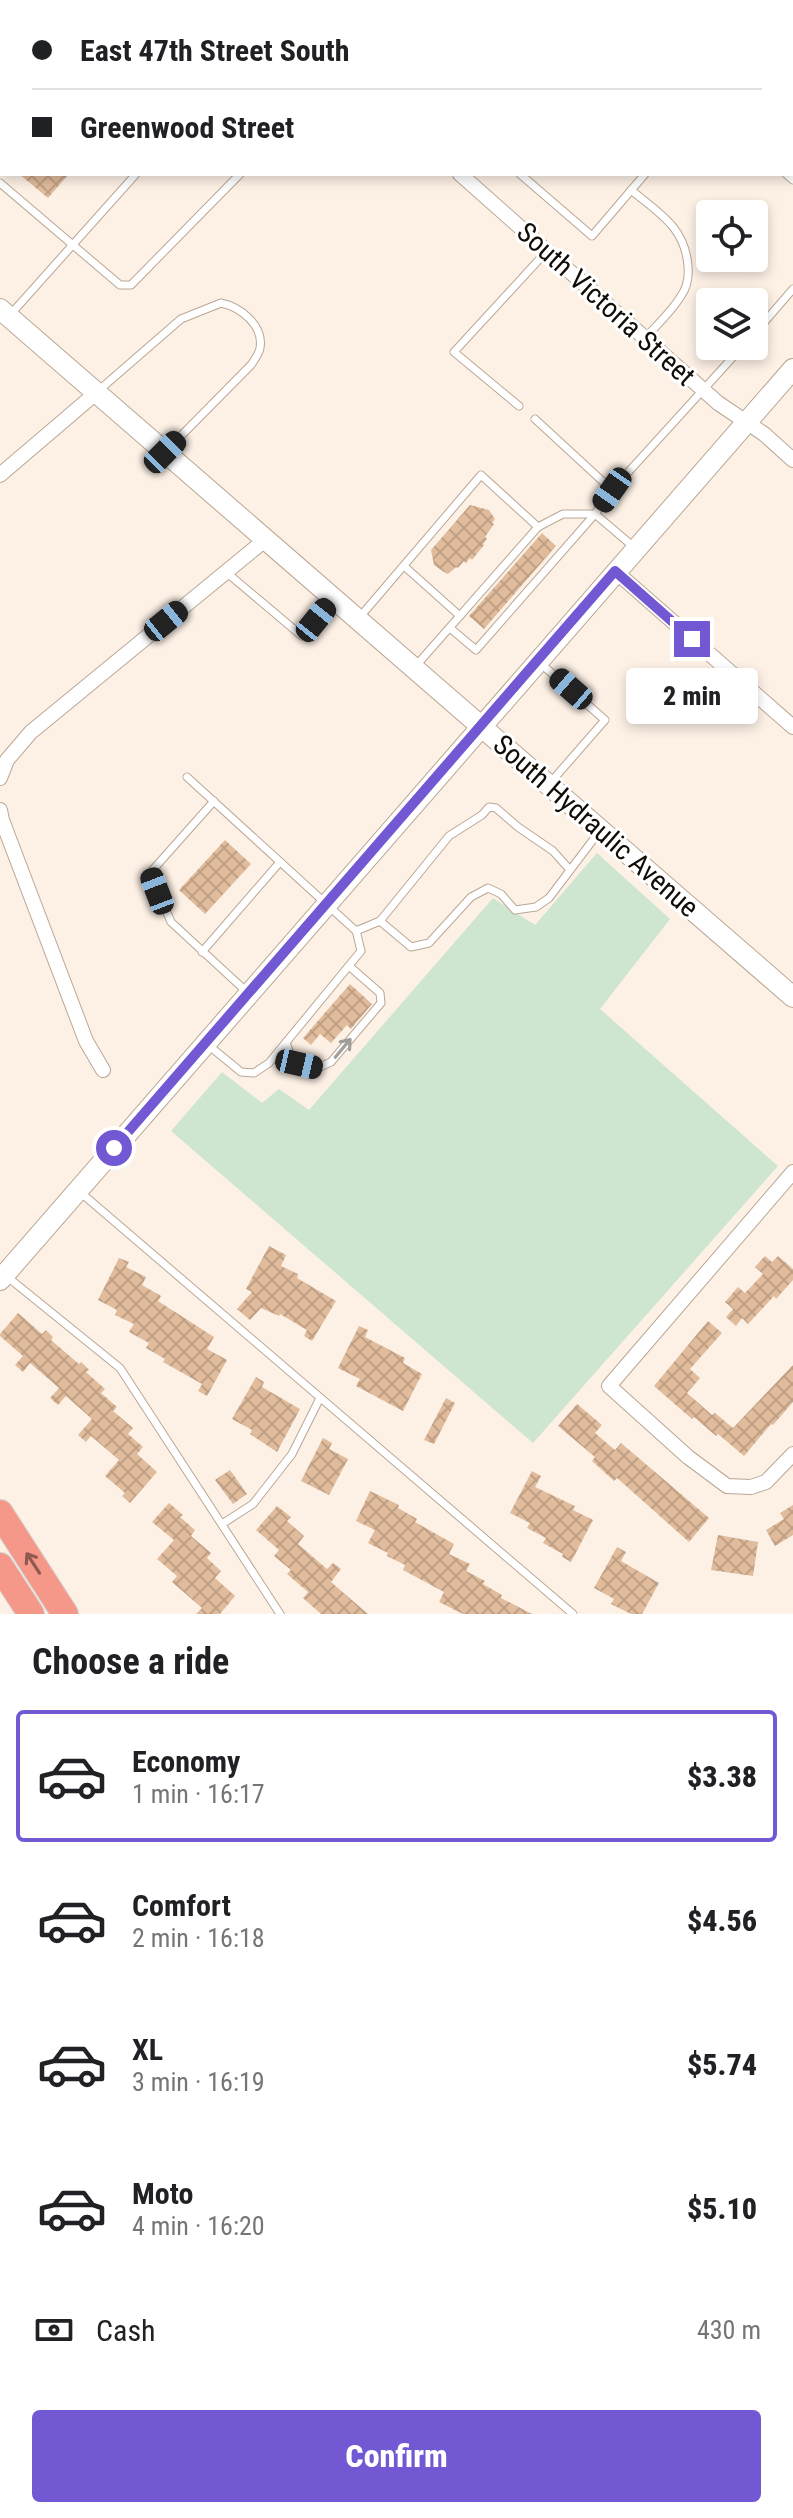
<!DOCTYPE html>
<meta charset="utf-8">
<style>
body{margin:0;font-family:"Roboto Condensed",sans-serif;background:#f2f2f2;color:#202124;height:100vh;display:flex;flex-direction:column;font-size:30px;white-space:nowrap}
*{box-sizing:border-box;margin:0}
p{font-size:26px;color:#757577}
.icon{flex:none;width:44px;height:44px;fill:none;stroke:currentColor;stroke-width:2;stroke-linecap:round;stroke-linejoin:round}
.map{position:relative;height:1614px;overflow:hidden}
.panel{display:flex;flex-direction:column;background:#fff;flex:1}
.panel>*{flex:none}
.guide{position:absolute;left:0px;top:0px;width:794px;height:176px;box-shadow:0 4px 12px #0003;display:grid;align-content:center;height:176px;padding:0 32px;background:#fff}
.fabs{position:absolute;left:696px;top:200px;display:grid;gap:16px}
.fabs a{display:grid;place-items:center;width:72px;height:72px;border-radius:8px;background:#fff;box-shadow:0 4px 12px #0003;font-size:40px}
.end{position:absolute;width:36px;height:36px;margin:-18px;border:10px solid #7258d2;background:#fff;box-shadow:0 0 0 4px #fff}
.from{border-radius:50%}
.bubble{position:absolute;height:56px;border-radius:8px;background:#fff;box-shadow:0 4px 12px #0003;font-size:26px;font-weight:800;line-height:56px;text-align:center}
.car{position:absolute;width:24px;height:48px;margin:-24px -12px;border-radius:10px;box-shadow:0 0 6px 2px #0007;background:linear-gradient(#222 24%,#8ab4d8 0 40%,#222 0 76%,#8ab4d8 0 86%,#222 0)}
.guide b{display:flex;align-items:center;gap:28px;height:76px;font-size:30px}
.guide b+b{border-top:2px solid #e0e0e0}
.guide i{width:20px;height:20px;background:#202124}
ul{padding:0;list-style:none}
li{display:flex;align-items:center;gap:24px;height:132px;margin:0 16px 12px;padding:0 16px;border:4px solid transparent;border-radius:8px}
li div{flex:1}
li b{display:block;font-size:30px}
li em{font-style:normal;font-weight:800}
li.on{border-color:#7258d2}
li>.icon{width:72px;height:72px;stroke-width:1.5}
h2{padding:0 32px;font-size:36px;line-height:96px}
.pay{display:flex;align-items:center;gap:20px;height:88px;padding:0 32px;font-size:30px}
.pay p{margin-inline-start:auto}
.primary-button{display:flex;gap:16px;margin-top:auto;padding:16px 32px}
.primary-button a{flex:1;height:92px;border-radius:8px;background:#7258d2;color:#fff;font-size:32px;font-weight:800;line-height:92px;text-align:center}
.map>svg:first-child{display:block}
.green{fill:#cee5cf}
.building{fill:url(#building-cross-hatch)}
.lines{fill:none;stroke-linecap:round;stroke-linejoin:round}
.lane-casing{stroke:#baa795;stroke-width:9}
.street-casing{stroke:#baa795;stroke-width:16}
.secondary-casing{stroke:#baa795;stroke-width:22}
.highway-casing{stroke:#d4d3d2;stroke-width:28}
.lane{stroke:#fff;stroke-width:7}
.street{stroke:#fff;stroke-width:14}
.secondary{stroke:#fff;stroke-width:20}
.highway{stroke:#f5988a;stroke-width:26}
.oneway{stroke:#a09e9b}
.oneway2{stroke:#8f594f}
.route{stroke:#7258d2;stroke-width:10}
.labels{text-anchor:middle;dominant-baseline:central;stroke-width:6;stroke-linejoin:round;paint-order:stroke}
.street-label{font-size:28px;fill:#120c06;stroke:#fff}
</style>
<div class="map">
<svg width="793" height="1614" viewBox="0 0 793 1614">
<defs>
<pattern id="building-cross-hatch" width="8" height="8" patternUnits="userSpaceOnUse" patternTransform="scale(2)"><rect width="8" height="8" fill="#e1bc9c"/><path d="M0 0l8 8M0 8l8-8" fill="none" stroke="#c0a085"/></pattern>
</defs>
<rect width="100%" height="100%" fill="#fdf1e6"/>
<path class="green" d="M597 853 670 919 600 1009 778 1166 533 1443 171 1131 222 1072 262 1103 279 1089 309 1110 493 898 535 925Z"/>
<g class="building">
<path d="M19 174H69L48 198Z"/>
<path d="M470 505 489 510 495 519 492 523 494 524 485 537 487 539 483 544 484 545 472 560 470 558 466 563 464 561 458 568 456 567 448 574 444 572 434 565 431 550Z"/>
<path d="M542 533 556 546 484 629 469 616Z"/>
<path d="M225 840 251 864 205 914 179 890Z"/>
<path d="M350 984 372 1004 351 1029 347 1025 331 1043 320 1034 311 1045 303 1038Z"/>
<path d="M269 1246 286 1255 281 1266 298 1274 297 1278 336 1301 312 1341 304 1336 307 1330 280 1314 279 1316 261 1308 250 1320 237 1309 252 1292 246 1289Z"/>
<path d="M765 1256 772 1262 778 1256 793 1269V1280L776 1299 774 1296 748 1324 742 1318 736 1326 726 1317 733 1309 725 1302 738 1287 745 1293 763 1274 755 1267Z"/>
<path d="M119 1258 129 1262 126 1267 146 1277 142 1285 161 1296 158 1301 214 1337 207 1349 227 1360 207 1396 198 1391 202 1384 163 1362 165 1359 146 1348 149 1343 129 1332 134 1324 115 1315 117 1310 98 1300Z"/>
<path d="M18 1313 42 1334 46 1330 53 1337 51 1340 79 1364 81 1362 89 1370 86 1372 105 1389 101 1393 117 1407 113 1411 133 1428 128 1434 143 1447 137 1454 157 1472 130 1503 122 1496 125 1493 105 1476 119 1460 91 1436 86 1442 78 1435 92 1419 66 1396 58 1405 50 1398 59 1388 30 1363 23 1372 15 1365 23 1356 0 1336V1334Z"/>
<path d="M708 1321 722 1333 690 1369 700 1378 687 1393 712 1415 715 1413 733 1428 793 1365V1402L773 1425 771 1424 744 1456 718 1434 716 1436 694 1417 692 1419 654 1386Z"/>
<path d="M359 1326 368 1330 365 1337 405 1358 403 1363 422 1374 403 1411 356 1386 360 1379 338 1368Z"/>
<path d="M256 1377 264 1382 262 1387 300 1409 277 1452 250 1434 252 1430 232 1419Z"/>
<path d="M446 1398 455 1403 434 1444 424 1440Z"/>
<path d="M577 1404 602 1425 595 1433 615 1450 621 1443 709 1518 689 1542 617 1478 614 1481 592 1461 595 1457 558 1426Z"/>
<path d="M323 1438 332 1443 329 1449 348 1459 329 1495 301 1481Z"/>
<path d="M230 1470 247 1494 233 1504 215 1480Z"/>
<path d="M532 1471 541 1476 535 1487 575 1506 573 1510 593 1520 571 1562 562 1557 563 1554 543 1543 546 1538 527 1528 530 1523 510 1513Z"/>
<path d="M370 1491 399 1505 398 1508 417 1519 415 1522 454 1544 449 1554 470 1564 466 1571 485 1581 483 1584 502 1595 501 1598 532 1614H463L439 1602 444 1592 403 1570 405 1565 387 1556 388 1553 368 1543 375 1530 356 1521Z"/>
<path d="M169 1503 183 1515 180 1517 195 1530 191 1536 211 1553 207 1558 221 1571 215 1578 235 1596 220 1614H196L202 1608 172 1582 177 1576 157 1559 174 1540 152 1522Z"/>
<path d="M793 1505V1535L775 1546 766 1530 784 1519 780 1513Z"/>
<path d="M277 1506 291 1517 287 1521 304 1536 298 1544 327 1569 333 1563 341 1569 331 1582 368 1614H321L303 1598 308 1592 287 1574 291 1570 274 1556 279 1550 256 1530Z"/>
<path d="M718 1535 758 1542 753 1576 711 1570Z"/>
<path d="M617 1547 626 1552 621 1561 659 1583 642 1614H631L611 1604 614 1599 594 1588Z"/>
</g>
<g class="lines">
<defs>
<g id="lane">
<path d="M164 0 167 2"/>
<path d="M415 0 417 2"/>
<path d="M513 0 515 2"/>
<path d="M628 0 630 2"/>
<path d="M672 0 675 2"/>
<path d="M774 0 777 2"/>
<path d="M94 2 96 0"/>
<path d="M470 2 472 0"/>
<path d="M600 2 602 0"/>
<path d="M743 2 745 0"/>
<path d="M792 15 793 16"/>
<path d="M0 120 2 117"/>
<path d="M792 142H793"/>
<path d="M520 174 592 236 645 174"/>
<path d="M786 174 793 180"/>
<path d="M0 183 120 285H131L240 174"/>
<path d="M631 190C659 213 685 227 688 266 689 277 688 286 681 296 672 311 657 325 645 338"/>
<path d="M10 315 136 174"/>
<path d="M754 334 793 289"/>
<path d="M98 391 181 319 221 303C240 307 264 325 260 348 259 354 255 359 251 365L166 451"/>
<path d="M519 406 454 352 547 251"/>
<path d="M535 419 612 490"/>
<path d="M538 527 563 514H595L635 548"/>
<path d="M404 566 460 616"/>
<path d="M226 572 302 636 332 600"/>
<path d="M359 618 481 475 538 527 414 668"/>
<path d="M450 628 476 650 595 514 612 490 743 346"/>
<path d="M539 662 605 720 550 783"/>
<path d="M187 777 356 931 380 921 411 947 429 943 471 897 488 888 501 894 515 910 536 907 549 898 599 832"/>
<path d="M214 801 150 873 171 922 248 993"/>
<path d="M380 921 449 836 482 815 489 807 496 808 518 827 553 851 570 870"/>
<path d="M202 952 280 862"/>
<path d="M286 1042 290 1054 299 1064 318 1068 331 1062 381 1003 380 993 349 966"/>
<path d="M207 1044 241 1072 254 1073 269 1063 361 951 356 930"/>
<path d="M80 1192 573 1614"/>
<path d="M5 1275 120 1368 280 1614"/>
<path d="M222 1524 253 1504 292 1454 320 1398"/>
</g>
<g id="street">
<path d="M264 0 267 2"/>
<path d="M0 1 1 0"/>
<path d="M460 174 718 403 764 434 793 460"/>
<path d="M0 475 96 393"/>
<path d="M615 571 793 727"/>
<path d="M0 778 7 760 31 732 265 540"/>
<path d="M0 810 2 820 86 1041 103 1070"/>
<path d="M793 1172 609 1386 688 1457 727 1486 751 1487 766 1482 793 1454"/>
</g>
<g id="secondary">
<path d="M0 309 793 997"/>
<path d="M0 1280 793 369"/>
</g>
<g id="highway">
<path d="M0 1513 65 1614"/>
<path d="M0 1566 31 1614"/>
</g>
</defs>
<use href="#lane" class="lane-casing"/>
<use href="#street" class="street-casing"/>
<use href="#secondary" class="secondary-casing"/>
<use href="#highway" class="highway-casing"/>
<use href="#lane" class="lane"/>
<use href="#street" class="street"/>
<use href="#secondary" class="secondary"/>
<use href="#highway" class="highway"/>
</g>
<defs><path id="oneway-shaft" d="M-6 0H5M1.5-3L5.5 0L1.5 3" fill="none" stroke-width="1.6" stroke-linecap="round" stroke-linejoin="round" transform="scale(2)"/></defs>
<use class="oneway" href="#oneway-shaft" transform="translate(343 1048) rotate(-50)"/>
<use class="oneway2" href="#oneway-shaft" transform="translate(33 1563) rotate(-123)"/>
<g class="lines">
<path class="route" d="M114 1148 615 571 692 639"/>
</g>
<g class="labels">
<g class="street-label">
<text transform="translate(606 304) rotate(42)">South Victoria Street</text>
<text transform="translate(596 826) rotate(41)">South Hydraulic Avenue</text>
</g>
</g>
</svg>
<div class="fabs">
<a><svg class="icon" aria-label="locate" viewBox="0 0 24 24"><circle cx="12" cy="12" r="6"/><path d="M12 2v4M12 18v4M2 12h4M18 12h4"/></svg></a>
<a><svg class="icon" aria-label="layers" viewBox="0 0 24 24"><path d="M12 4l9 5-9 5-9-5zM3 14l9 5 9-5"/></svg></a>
</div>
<i class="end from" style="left:114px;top:1148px"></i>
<i class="end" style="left:692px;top:639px"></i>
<div class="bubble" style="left:626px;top:668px;width:132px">2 min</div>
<i class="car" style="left:165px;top:452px;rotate:45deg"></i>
<i class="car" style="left:612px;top:490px;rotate:215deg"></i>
<i class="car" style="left:316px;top:620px;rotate:39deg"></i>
<i class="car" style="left:166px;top:621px;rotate:51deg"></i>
<i class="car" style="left:571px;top:689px;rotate:311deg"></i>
<i class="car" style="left:157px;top:891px;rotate:339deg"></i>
<i class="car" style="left:299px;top:1064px;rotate:103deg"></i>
<div class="guide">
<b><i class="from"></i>East 47th Street South</b>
<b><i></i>Greenwood Street</b>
</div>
</div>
<section class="panel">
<h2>Choose a ride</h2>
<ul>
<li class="on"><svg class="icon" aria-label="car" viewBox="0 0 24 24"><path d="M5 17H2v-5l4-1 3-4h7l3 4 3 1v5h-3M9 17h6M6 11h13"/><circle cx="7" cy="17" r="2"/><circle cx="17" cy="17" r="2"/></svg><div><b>Economy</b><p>1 min · 16:17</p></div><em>$3.38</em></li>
<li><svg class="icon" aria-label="car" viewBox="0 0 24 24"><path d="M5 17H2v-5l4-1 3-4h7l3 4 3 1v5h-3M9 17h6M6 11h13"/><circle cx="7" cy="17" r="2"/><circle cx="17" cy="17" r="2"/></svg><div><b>Comfort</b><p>2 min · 16:18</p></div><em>$4.56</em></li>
<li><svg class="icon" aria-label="car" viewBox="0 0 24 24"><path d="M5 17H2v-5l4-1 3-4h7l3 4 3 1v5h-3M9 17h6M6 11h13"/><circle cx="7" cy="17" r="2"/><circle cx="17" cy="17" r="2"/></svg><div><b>XL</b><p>3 min · 16:19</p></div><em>$5.74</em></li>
<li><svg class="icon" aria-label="car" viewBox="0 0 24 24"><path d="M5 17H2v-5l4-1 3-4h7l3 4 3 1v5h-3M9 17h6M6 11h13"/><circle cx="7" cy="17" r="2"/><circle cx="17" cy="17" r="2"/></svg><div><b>Moto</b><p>4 min · 16:20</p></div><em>$5.10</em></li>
</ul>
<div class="pay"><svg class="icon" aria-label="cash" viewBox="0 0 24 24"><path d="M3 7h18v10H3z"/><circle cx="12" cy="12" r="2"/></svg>Cash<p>430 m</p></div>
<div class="primary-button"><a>Confirm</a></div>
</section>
